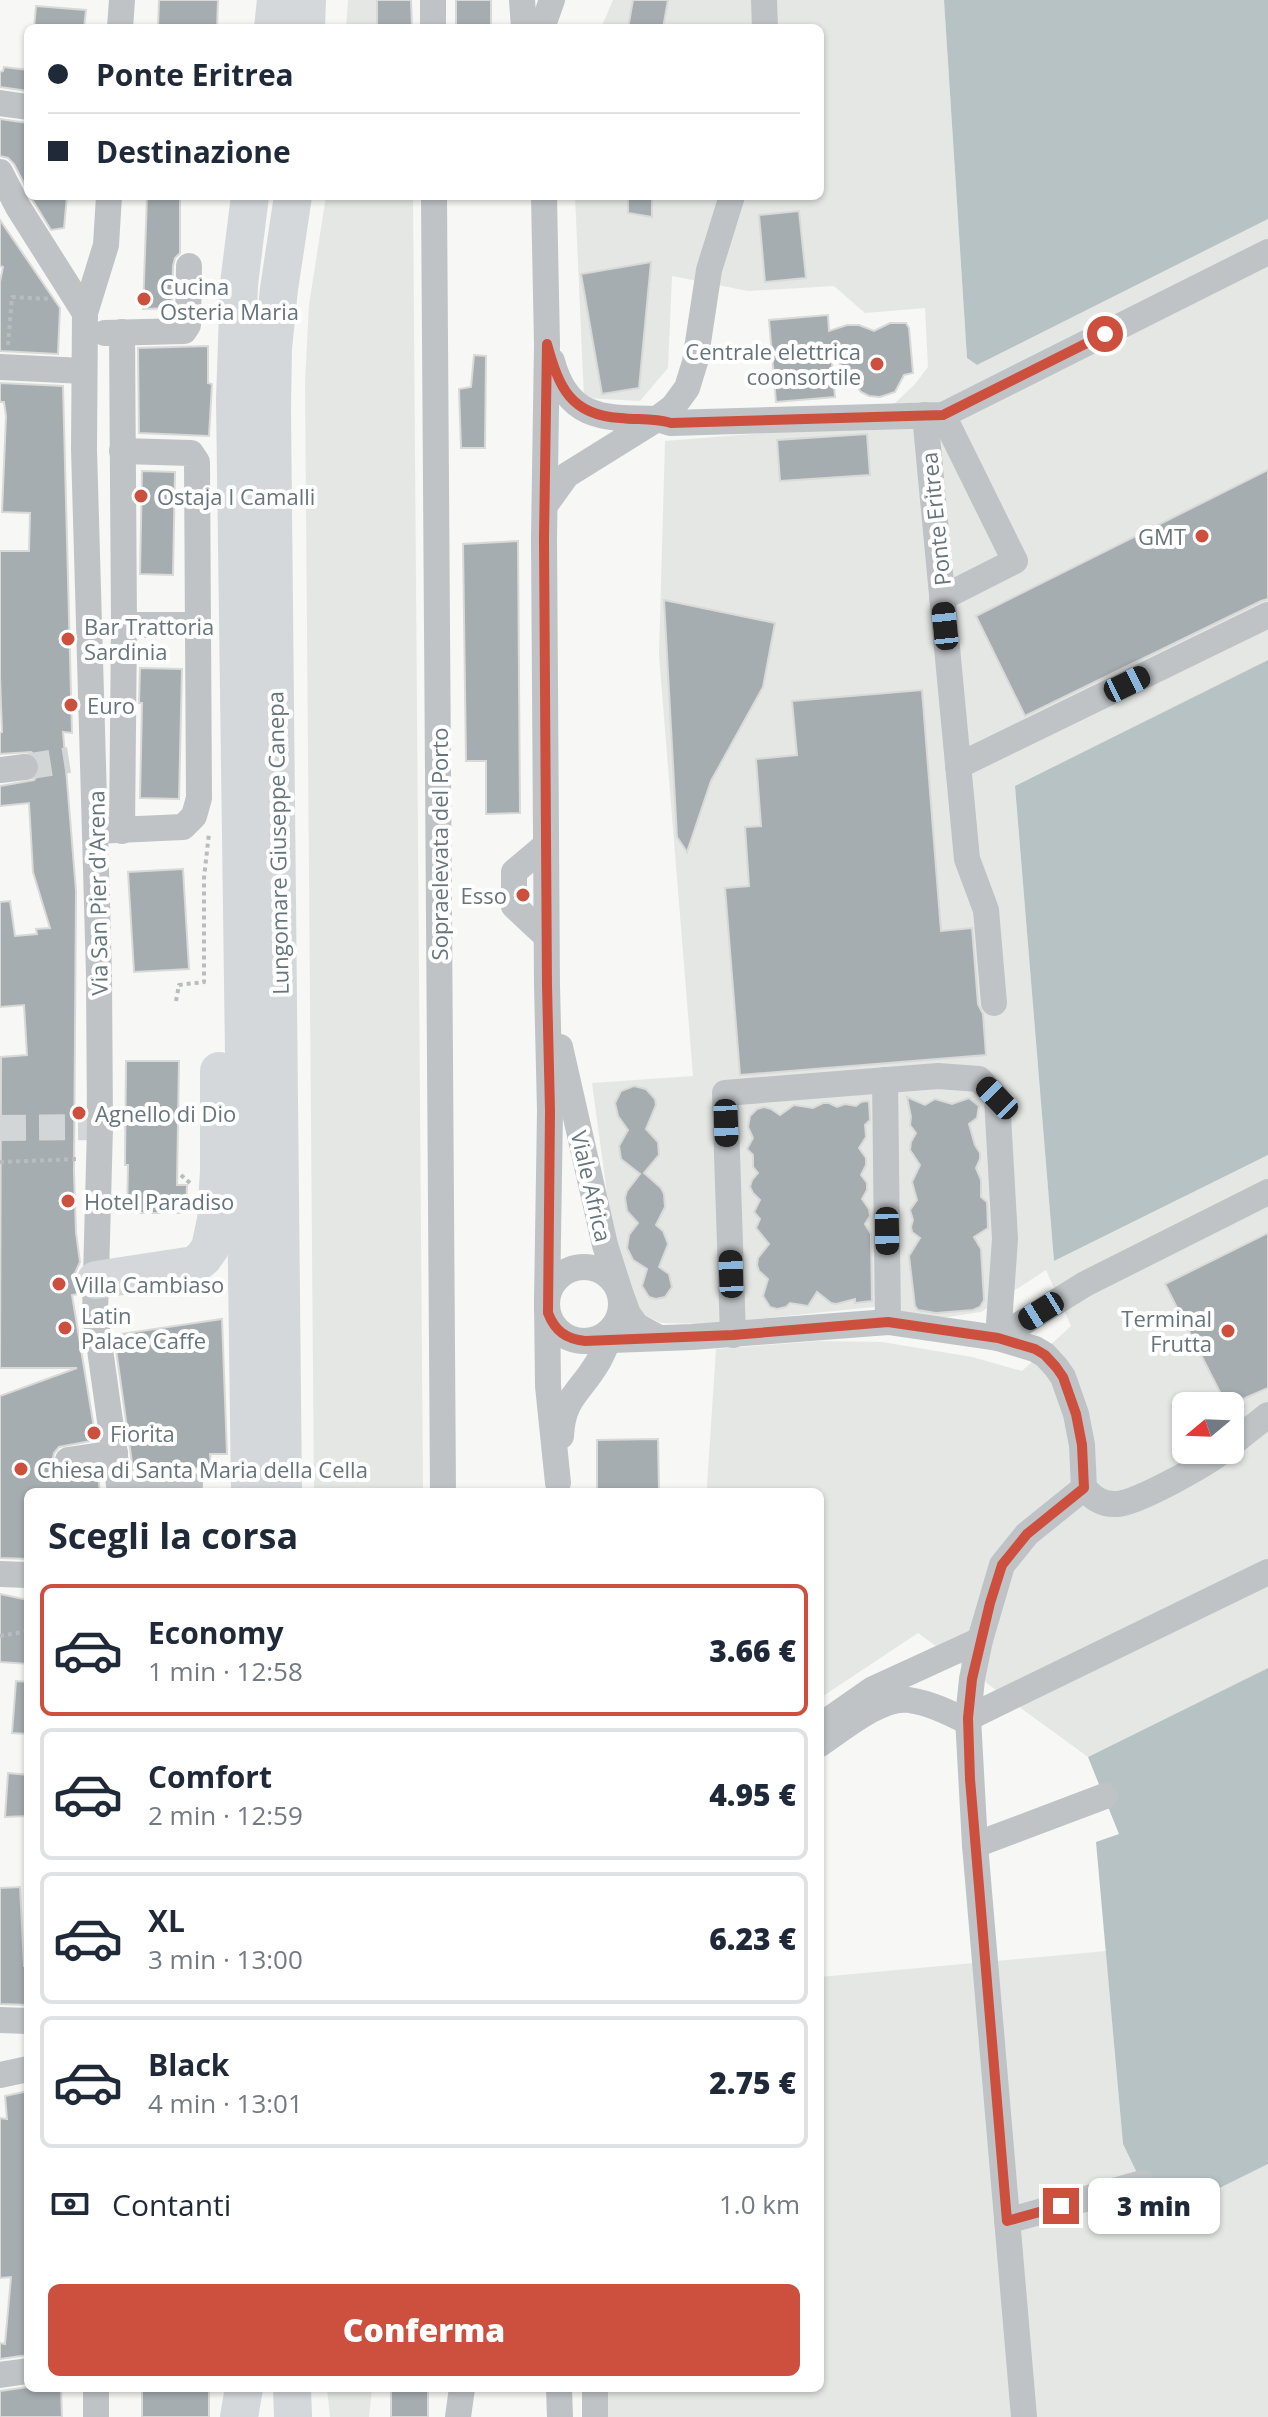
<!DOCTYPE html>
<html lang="it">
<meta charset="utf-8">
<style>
body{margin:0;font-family:"Open Sans",sans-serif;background:#f6f6f7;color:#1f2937;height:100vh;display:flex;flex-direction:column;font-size:30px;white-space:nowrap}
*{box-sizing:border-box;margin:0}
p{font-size:26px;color:#747a83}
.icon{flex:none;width:44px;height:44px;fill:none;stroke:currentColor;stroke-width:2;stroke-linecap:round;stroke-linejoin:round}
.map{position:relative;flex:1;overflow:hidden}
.panel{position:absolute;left:24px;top:1488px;width:800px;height:904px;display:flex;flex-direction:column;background:#fff;border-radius:12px;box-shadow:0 2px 6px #0004}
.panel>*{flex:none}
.banner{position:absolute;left:24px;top:24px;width:800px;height:176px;border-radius:12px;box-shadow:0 2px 6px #0004;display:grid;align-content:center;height:176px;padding:0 24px;background:#fff}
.needle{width:52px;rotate:251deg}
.fabs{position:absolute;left:1172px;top:1392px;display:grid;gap:16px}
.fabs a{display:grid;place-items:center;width:72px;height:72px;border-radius:12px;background:#fff;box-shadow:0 2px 6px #0004;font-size:40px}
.end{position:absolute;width:36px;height:36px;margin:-18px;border:10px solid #cd503f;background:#fff;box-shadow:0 0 0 4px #fff}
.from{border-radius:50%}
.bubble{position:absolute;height:56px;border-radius:12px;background:#fff;box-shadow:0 2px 6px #0004;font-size:26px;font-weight:800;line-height:56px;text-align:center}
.car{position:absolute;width:24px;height:48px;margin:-24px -12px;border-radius:10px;box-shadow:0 0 6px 2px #0007;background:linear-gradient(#222 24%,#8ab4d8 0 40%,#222 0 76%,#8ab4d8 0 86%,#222 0)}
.banner b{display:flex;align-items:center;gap:28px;height:76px;font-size:30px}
.banner b+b{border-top:2px solid #e0e1e3}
.banner i{width:20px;height:20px;background:#1f2937}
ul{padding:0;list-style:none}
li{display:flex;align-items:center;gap:24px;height:132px;margin:0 16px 12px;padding:0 8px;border:4px solid #e0e1e3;border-radius:12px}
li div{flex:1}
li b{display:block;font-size:30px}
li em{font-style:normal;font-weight:800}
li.active{border-color:#cd503f}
li>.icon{width:72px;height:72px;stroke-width:1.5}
h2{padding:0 24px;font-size:36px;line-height:96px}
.pay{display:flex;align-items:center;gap:20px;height:88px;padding:0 24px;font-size:30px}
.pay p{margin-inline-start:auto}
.button{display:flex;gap:16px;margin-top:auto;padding:16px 24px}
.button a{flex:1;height:92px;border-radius:12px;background:#cd503f;color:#fff;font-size:32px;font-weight:800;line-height:92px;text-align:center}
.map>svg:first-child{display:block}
.built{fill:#e5e7e5;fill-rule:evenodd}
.water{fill:#b6c2c4}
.building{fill:#a5adb1;stroke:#d9d9d7;stroke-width:2}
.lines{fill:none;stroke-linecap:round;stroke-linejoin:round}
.minor-tunnel{stroke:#d3d6d7;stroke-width:26;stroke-dasharray:26 13;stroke-linecap:butt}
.path{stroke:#b9bcbe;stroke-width:4;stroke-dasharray:4 4;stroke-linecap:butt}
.minor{stroke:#bfc3c6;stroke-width:26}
.highway{stroke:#d4d8da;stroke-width:38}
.route{stroke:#cd503f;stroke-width:10}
.poi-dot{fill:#cd503f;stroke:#fff;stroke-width:3}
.labels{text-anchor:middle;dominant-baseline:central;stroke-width:8;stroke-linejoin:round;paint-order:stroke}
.poi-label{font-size:22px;fill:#66757c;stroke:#fff;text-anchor:start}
.street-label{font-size:22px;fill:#66757c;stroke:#fff}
</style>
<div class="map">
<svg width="1268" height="2417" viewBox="0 0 1268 2417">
<rect width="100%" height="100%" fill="#f7f7f5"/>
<g class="built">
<path d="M348 0H411L412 28H346Z"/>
<path d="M613 0H944L967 358 977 365 1268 219V660L1015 786 1054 1261 1268 1155V1668L1088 1757 918 1633 820 1698V1492H708L707 1486 716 1349 818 1341 882 1342 972 1357 1022 1371 1071 1326 1046 1270 981 1312 927 1320 883 1306 707 1324 661 1323 646 1316 634 1306 614 1245 592 1083 693 1076 659 655 665 441 873 424 915 384 928 367 925 308 865 313 834 286 748 291 672 276 668 368 640 401 584 398 575 196H820V28H601ZM1186 1406H1230V1450H1186Z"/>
<path d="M326 196H413L423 1492H314L305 382 309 305Z"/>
<path d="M1106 1951 1123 2144 1160 2217 1268 2164V2417H608V2388H820V1977Z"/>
<path d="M327 2388H372L369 2417H330Z"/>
</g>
<g class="water">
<path d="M944 0H1268V219L977 365 967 358Z"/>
<path d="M1268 660V1155L1054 1261 1015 786Z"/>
<path d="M1268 1668V2164L1159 2218 1123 2144 1096 1842 1119 1834 1088 1757Z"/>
</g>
<g class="building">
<path d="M159 0H218L217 28H158Z"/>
<path d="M377 0H411L412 28H377Z"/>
<rect x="456" y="0" width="35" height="28"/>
<path d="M633 0H668L663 28H628Z"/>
<path d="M36 6 86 10 84 28H34Z"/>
<path d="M4 67 28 70V91L0 87V72L3 71Z"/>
<path d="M0 119 28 123V191L14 164 8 158 0 156Z"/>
<path d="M30 196H67L64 228 51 230Z"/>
<path d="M147 196H180V253L175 258 173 266 172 308 143 309Z"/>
<path d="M628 196H652V217L628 213Z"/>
<path d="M799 211 806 278 765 282 759 215Z"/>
<path d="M0 220 60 308 58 354 0 351V282L3 267 0 266Z"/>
<path d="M651 262 639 388 602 394 581 274Z"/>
<path d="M828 315 829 331 847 325H859L874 331 890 323H906L909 328 913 373 904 375 895 392 880 397 869 396 861 392 831 352 835 397 776 402 769 320Z"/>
<path d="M208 346V383L212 384 209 436 139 433 138 348Z"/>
<path d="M474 355 486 356 485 448H461L459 389 471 387Z"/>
<path d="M0 383 63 386 72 733 63 732 76 891 74 1172 76 1233 80 1262 75 1273 74 1283 79 1294 72 1295 96 1440 59 1447 54 1453 52 1462 56 1470 63 1475 98 1472 100 1492H28V1559L0 1558V1396L77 1368H0L1 1057 27 1055 24 1005 0 1007V902L10 901 15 936 37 934 36 929 50 928 33 872 29 803 0 806V786L34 780 39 774 41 766 37 757 31 752 0 754V733L2 732 0 677V551H29L30 513 2 512 6 416 4 402H0Z"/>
<path d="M867 434 870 475 780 481 777 440Z"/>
<path d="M1268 470V599L1261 601 1025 716 976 616Z"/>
<path d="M142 471 175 472 173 575 140 574Z"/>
<path d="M518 541 520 813 486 814V761H466L463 544Z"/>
<path d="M664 600 775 623 763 687 711 781 687 852 677 837Z"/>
<path d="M140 668 182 669 179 799 140 798 142 703H139Z"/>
<path d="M922 690 941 931 972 928 978 1004 983 1014 986 1055 740 1075 725 888 749 886 745 827 761 826 756 759 797 755 792 701Z"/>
<path d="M183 869 189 969 134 972 128 872Z"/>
<path d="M126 1061H179L177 1185H187L186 1213H127L128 1165H125Z"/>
<path d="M634 1086 646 1089 655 1099 656 1105 646 1129 658 1142 659 1155 644 1173 661 1188 664 1194 665 1207 656 1225 663 1231 668 1244 659 1267 669 1274 672 1287 665 1297 656 1299 649 1297 642 1286 647 1269 633 1260 627 1248 629 1235 638 1223 627 1211 625 1198 627 1191 640 1174 621 1159 619 1146 628 1130 618 1116 615 1103 621 1091Z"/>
<path d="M907 1097 925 1105 935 1099 952 1104 969 1098 979 1106 977 1118 969 1124 975 1145 980 1153V1159L976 1168 981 1180V1197L987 1202 988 1228 974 1237 981 1249 984 1300 980 1307 973 1310 936 1313 918 1310 915 1306 909 1256 920 1238 912 1232 911 1227 913 1220 910 1210 917 1200 912 1182 920 1165 910 1150 911 1142 916 1133 910 1125 911 1117Z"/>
<path d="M867 1101 869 1102 870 1120 865 1125 866 1137 859 1148 866 1158V1165L861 1175 867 1183V1190L862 1199 869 1209 870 1216 865 1224 871 1234 872 1301 855 1303V1299L836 1304 831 1303 817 1292 808 1306 790 1303 786 1307 777 1309 770 1307 763 1296 768 1279 759 1271 757 1265 758 1258 769 1244 756 1228 760 1219 754 1212 760 1200 753 1193 750 1187 752 1180 758 1173 753 1167V1155L747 1149 753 1138 748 1127 750 1116 757 1109 764 1107 771 1109 780 1115 794 1105 813 1108 823 1103H829L837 1107 845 1104 856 1106 861 1102Z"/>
<path d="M1268 1233V1388L1227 1406 1165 1284Z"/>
<path d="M222 1319 227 1454H210L211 1468 133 1470 114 1335Z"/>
<path d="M658 1439 659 1492H597V1440Z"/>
<path d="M0 1594 28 1600V1664L0 1662Z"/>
<path d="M16 1681 28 1682V1734L12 1733Z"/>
<path d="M8 1773 28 1775V1816L5 1817Z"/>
<path d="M20 1887 24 1966H28V2005L0 2004V1888Z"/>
<path d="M28 2091V2355L0 2359V2343L5 2344 11 2277 0 2278V2118L7 2119 5 2096Z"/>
<path d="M28 2387 61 2388 62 2417H0V2391Z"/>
<rect x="142" y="2388" width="67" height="29"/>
<rect x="391" y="2388" width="37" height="29"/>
</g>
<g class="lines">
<g class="minor-tunnel">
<path d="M25 767 69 760"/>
<path d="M0 1128 100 1127"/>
</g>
<g class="path">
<path d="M8 345 12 297 52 299"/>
<path d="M176 1001 179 985 204 982V878L209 833"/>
<path d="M0 1162 78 1159"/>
<path d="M181 1175 191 1184"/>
<path d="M0 1636 28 1631"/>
</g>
<g class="minor">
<path d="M433 0V28"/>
<path d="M522 0 524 28"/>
<path d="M764 0 765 28"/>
<path d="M120 28 122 0"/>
<path d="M542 28 552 0"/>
<path d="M0 103 28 107"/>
<path d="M0 172 18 207 85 313 84 449 99 975 100 1127 95 1314 120 1492"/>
<path d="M434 196 443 1492"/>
<path d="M544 196 547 344 544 538 547 985 550 1111 547 1301 548 1386 558 1483"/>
<path d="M85 313 106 245 109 196"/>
<path d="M105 333 184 331 188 325 189 266"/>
<path d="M0 367 84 371"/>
<path d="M925 415 967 859 986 910 994 1003"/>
<path d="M657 419 671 423 943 415 1268 252"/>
<path d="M657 419 673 407 687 388 695 362 709 270 732 196"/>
<path d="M546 504 567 475 657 419C605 418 568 421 552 361"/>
<path d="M942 598 1015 561 943 415"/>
<path d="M124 625H197"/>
<path d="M958 766 1268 615"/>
<path d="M0 770 25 767"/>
<path d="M95 831 183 827 194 816 199 798 197 462 191 453 122 451"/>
<path d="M122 831 124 625 122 332"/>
<path d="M546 845 514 872V906L546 936"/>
<path d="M560 1047 605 1245 620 1292 628 1314 637 1326 659 1338"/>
<path d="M885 1080 888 1322"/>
<circle cx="584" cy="1304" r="37"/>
<path d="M733 1335 725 1093 938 1076 979 1079 997 1098 1005 1239 998 1338"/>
<path d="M998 1338 1085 1284 1268 1192"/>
<path d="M585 1341 692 1337 888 1322 998 1338 1035 1349 1045 1355 1056 1367 1063 1377 1076 1414 1082 1445 1084 1488C1093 1498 1102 1505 1117 1504 1137 1503 1207 1464 1224 1450"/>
<path d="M561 1436C563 1397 580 1393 598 1362 604 1351 609 1338 615 1327"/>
<path d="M1230 1445 1268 1415"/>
<path d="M68 1460 115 1453"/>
<path d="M120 1489 190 1485"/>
<path d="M0 1574 28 1575"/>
<path d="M968 1718 1268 1572"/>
<path d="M820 1726 873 1689 980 1640"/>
<path d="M820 1744C843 1729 881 1696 909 1700 930 1703 950 1713 968 1722"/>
<path d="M975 1845 1105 1796"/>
<path d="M0 2020 28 2021"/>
<path d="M0 2075 28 2069"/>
<path d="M1007 2221 1142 2183"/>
<path d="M0 2375 28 2371"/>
<path d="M559 2388 560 2417"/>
<path d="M595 2388V2417"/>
<path d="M96 2417V2388"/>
<path d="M458 2417 462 2388"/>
<path d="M1024 2417 975 1845 968 1718 972 1679 980 1640 1002 1565 1027 1534 1084 1488"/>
</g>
<g class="highway">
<path d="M273 28 276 0"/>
<path d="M306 28 307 0"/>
<path d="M96 1280 194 1265 203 1258 210 1248 216 1220 219 1171V1071"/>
<path d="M250 1492 235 399 239 284 250 196"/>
<path d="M283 1492 272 410 273 348 279 289 293 196"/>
<path d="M292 2388 293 2417"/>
<path d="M239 2417 244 2388"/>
</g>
</g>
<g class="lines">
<path class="route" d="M1061 2206 1007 2221 970 1779 968 1718 972 1679 990 1603 1002 1565 1027 1534 1084 1488 1082 1445 1076 1414 1063 1377 1056 1367 1045 1355 1035 1349 998 1338 888 1322 733 1335 585 1341C566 1339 555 1331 548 1313L550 1111 547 985 544 538 547 344C559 387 570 415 620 418 638 420 653 418 671 423L943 415 1105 334"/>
</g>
<g class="poi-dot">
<circle cx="144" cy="299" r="8"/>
<circle cx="877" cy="364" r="8"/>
<circle cx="141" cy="496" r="8"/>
<circle cx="1202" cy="536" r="8"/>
<circle cx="68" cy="639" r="8"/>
<circle cx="71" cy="705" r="8"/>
<circle cx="523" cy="895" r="8"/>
<circle cx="79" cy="1113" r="8"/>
<circle cx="68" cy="1201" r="8"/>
<circle cx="59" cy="1284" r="8"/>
<circle cx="65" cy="1328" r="8"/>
<circle cx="1228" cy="1331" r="8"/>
<circle cx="94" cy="1433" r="8"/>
<circle cx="21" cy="1469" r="8"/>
</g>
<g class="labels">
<g class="poi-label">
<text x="160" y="286">Cucina<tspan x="160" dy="25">Osteria Maria</tspan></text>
<text x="861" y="351" text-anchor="end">Centrale elettrica<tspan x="861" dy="25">coonsortile</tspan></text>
<text x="157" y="496">Ostaja I Camalli</text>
<text x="1186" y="536" text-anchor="end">GMT</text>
<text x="84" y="626">Bar Trattoria<tspan x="84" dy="25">Sardinia</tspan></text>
<text x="87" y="705">Euro</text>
<text x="507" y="895" text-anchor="end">Esso</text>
<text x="95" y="1113">Agnello di Dio</text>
<text x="84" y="1201">Hotel Paradiso</text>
<text x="75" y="1284">Villa Cambiaso</text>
<text x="81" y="1315">Latin<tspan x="81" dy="25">Palace Caffe</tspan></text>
<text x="1212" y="1318" text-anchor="end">Terminal<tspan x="1212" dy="25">Frutta</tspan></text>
<text x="110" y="1433">Fiorita</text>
<text x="37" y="1469">Chiesa di Santa Maria della Cella</text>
</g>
<g class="street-label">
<text transform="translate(935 519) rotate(-96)">Ponte Eritrea</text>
<text transform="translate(277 843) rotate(-91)">Lungomare Giuseppe Canepa</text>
<text transform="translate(439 844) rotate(-90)">Sopraelevata del Porto</text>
<text transform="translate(97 893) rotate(-91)">Via San Pier d'Arena</text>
<text transform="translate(592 1186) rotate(77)">Viale Africa</text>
</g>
</g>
</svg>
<div class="fabs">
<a><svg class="needle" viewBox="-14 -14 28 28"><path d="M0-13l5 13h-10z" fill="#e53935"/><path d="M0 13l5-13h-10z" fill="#747a83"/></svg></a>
</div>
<i class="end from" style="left:1105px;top:334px"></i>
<i class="end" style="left:1061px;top:2206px"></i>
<div class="bubble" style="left:1088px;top:2178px;width:132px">3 min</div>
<i class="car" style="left:945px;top:626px;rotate:354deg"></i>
<i class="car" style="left:1127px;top:684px;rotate:64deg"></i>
<i class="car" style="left:997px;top:1098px;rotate:316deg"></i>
<i class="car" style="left:726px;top:1123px;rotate:178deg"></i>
<i class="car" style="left:887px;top:1231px;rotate:179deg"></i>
<i class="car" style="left:731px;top:1274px;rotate:358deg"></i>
<i class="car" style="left:1041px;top:1311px;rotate:238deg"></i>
<div class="banner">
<b><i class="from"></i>Ponte Eritrea</b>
<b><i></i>Destinazione</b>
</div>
<section class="panel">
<h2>Scegli la corsa</h2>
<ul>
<li class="active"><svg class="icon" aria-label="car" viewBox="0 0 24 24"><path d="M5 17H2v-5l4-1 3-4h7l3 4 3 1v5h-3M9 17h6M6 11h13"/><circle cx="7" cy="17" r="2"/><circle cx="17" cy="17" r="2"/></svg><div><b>Economy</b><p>1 min · 12:58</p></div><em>3.66 €</em></li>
<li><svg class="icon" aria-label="car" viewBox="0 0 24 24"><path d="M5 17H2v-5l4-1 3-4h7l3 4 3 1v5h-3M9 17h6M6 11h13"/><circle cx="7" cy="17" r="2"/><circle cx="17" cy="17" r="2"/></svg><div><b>Comfort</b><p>2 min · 12:59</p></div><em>4.95 €</em></li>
<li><svg class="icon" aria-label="car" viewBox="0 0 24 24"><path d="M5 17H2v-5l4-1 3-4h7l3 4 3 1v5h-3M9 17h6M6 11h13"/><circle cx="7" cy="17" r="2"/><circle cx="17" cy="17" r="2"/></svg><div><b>XL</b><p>3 min · 13:00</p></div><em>6.23 €</em></li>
<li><svg class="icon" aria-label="car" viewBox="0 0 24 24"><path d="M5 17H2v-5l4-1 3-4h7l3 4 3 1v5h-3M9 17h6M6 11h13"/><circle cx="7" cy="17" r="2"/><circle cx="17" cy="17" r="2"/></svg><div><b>Black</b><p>4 min · 13:01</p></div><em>2.75 €</em></li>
</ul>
<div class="pay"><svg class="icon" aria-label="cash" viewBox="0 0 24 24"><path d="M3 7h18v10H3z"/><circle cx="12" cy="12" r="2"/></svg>Contanti<p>1.0 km</p></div>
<div class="button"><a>Conferma</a></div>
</section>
</div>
